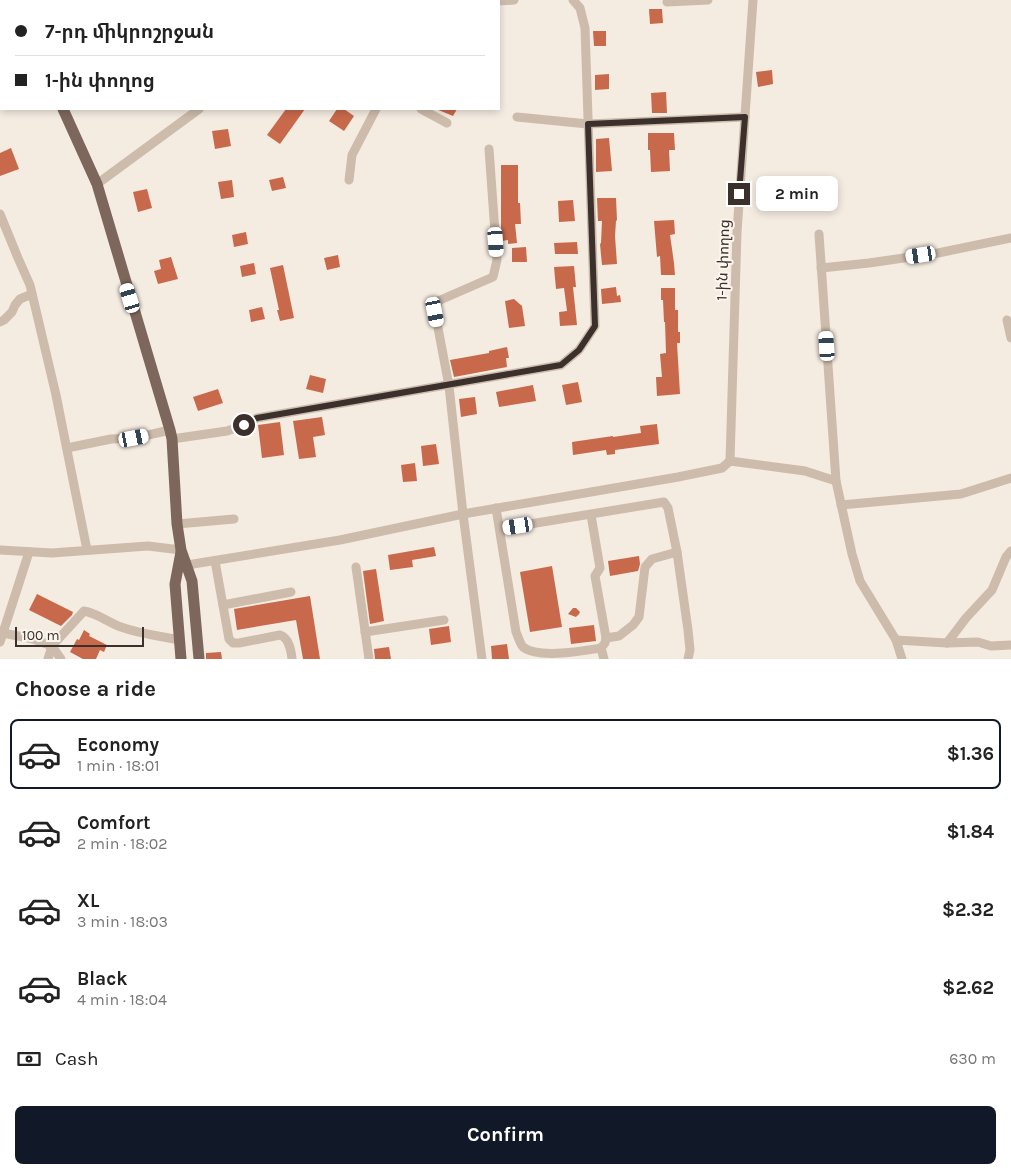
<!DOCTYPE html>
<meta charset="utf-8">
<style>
body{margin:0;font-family:Karla,"Noto Sans Armenian",sans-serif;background:#f2f2f2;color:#222;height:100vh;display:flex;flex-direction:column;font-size:19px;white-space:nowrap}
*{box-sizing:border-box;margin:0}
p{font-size:16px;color:#767676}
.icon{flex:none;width:28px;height:28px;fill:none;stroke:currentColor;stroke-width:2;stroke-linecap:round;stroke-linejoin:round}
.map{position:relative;height:659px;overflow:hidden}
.side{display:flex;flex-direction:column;background:#fff;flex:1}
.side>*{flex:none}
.hud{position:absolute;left:0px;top:0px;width:500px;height:110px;box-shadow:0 2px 8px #0003;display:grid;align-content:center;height:110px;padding:0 15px;background:#fff}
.scale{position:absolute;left:15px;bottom:12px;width:129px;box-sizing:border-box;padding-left:5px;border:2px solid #3b302b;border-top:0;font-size:14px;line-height:18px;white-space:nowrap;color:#3b302b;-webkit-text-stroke:4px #fbf5ee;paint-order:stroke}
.end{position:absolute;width:22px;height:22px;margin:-11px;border:6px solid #3b302b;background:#fff;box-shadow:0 0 0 2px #fff}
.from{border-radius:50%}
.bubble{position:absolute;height:35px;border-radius:8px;background:#fff;box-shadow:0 2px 8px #0003;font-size:16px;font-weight:700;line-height:35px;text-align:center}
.car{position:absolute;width:15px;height:30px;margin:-15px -8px;border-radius:6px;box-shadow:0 0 4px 1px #0007;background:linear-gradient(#fff 24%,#345 0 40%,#fff 0 76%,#345 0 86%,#fff 0)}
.hud b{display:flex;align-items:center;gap:18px;height:48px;font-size:19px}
.hud b+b{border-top:1px solid #e0e0e0}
.hud i{width:12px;height:12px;background:#222}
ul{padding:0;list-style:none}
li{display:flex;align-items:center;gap:15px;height:70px;margin:0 10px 8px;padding:0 5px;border:2px solid transparent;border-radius:8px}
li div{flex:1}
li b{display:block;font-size:19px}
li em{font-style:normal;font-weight:700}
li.on{border-color:#111827}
li>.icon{width:45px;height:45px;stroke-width:1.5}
h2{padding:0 15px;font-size:22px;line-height:60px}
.pay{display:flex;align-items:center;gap:12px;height:55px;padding:0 15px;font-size:19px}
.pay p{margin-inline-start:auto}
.action{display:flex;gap:10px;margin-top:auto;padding:10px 15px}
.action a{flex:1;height:58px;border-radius:8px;background:#111827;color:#fff;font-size:20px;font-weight:700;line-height:58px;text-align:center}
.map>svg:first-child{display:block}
.building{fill:#c8694b}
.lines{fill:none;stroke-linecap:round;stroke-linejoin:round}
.minor{stroke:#cdbbac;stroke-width:9}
.major{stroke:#7d675c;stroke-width:11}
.route{stroke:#3b302b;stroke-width:6}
.labels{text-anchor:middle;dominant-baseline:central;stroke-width:4;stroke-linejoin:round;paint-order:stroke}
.street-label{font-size:15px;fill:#3b302b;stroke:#fbf5ee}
</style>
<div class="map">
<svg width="1011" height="659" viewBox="0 0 1011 659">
<rect width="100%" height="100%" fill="#f4ebe1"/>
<g class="building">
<path d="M649 9H662L663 23 650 24Z"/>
<path d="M593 31H606V46H594Z"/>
<path d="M772 70 773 84 758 87 756 72Z"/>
<path d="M609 74V89L595 90V75Z"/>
<path d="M666 92 667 113H652L651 93Z"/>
<path d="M286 109H305L280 144 267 135Z"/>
<path d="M337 109H344L354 116 344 131 329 121Z"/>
<path d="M436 109H457L453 116Z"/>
<path d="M228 129 231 146 215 149 212 131Z"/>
<path d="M648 133H674L675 150H669L670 171 651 172 650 150H648Z"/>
<path d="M609 138 612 171 596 172V139Z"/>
<path d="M11 148 19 169 0 176V153Z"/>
<path d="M501 165H518V203H520L521 224H515L517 243 508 244V240L502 241 501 226Z"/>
<path d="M283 177 286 188 272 191 269 180Z"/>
<path d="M232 180 234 197 221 199 218 182Z"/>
<path d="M147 189 152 208 138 212 133 192Z"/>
<path d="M597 198H616L617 220 616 221 615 236 617 264 602 265 600 244 601 243 602 221H598Z"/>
<path d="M573 200 575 221 559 222 558 201Z"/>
<path d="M674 220 675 234 670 235 674 263 675 275H661L660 256 657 257 654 221Z"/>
<path d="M246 232 248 244 234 247 232 235Z"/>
<path d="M577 242 578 254H555L554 243Z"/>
<path d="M526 247 527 262H512V248Z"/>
<path d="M338 255 340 267 327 270 324 258Z"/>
<path d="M171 257 178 279 158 284 154 271 161 269 159 260Z"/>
<path d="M254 263 256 274 242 277 240 266Z"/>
<path d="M283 265 294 318 280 321 277 310H279L270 268Z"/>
<path d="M574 266 576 287H573L577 325 560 326 559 312 567 311 564 288 556 289 554 267Z"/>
<path d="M616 287 617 296 620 295 621 302 602 304 601 289Z"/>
<path d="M661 288H675V310H678V332H680V343H677L680 394 657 396 656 377H662L660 354 666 353 665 322H664L663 300H661Z"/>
<path d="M514 299 522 306 525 326 509 328 505 301Z"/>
<path d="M262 307 265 319 251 322 249 310Z"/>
<path d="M507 347 509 358H506L507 367 454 377 450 360 489 353V351Z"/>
<path d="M310 375 326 379 323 393 306 389Z"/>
<path d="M578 382 582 402 566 405 562 385Z"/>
<path d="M533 385 536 401 499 407 496 392Z"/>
<path d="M218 389 223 403 198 411 193 397Z"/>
<path d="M475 397 477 414 461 417 459 399Z"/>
<path d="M322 417 325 435 313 437 316 457 299 459 293 421Z"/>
<path d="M280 422 284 455 262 458 258 425Z"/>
<path d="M657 424 659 444 615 450V454L607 455 606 450 573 455 572 442 613 436V437L641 433 640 426Z"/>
<path d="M436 444 439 464 423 466 421 446Z"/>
<path d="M415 463 417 481 403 482 401 465Z"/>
<path d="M434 547 436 556 412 560 413 567 390 570 388 555Z"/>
<path d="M639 556 640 564 638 571 610 576 608 561Z"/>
<path d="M552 566 562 627 530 632 520 572Z"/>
<path d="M376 569 384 621 370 624 363 571Z"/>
<path d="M37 594 73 612 72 615 61 626 29 610Z"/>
<path d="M310 596 320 659H303L296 620 237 630 234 609Z"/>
<path d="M573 608H576L580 612 579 614 576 617 568 614Z"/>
<path d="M594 625 596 641 571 644 569 628Z"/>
<path d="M449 626 451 642 431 645 429 629Z"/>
<path d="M84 630 90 634 89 636 107 645 104 652 100 650 96 659H83L70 652 77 639 79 640Z"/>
<path d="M507 644 509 659H492L491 646Z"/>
<path d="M389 647 391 659H375L374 649Z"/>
<path d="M221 652 222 659H206V653Z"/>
</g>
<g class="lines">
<g class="minor">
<path d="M173 0V1"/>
<path d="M286 0 287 1"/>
<path d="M326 1 327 0"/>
<path d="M498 1 514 0"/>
<path d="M667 2 708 0"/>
<path d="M421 109 447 123"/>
<path d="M517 117 588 124 745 117"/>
<path d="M349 180 352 155 376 109"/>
<path d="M97 184 199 109"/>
<path d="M0 214 18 258 30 285 56 395 87 550"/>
<path d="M819 234 836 481 852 554 860 581 896 640 902 659"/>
<path d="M821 268 869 263 938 253 1011 238"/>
<path d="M1007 320 1011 338"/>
<path d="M0 322 4 320 12 312 15 305 20 299 32 294"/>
<path d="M172 439 227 431 244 425 257 418 561 365 579 350 595 326 585 28 580 8 573 0"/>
<path d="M67 448 111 439 135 438 170 430"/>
<path d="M730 461 737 232 753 0"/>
<path d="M841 505 961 494 1011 478"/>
<path d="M496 508 516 632C518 636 520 644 523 647 538 659 582 651 601 648"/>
<path d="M591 515 600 568 595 576 606 638 605 643 601 648 604 659"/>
<path d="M177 524 234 519"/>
<path d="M500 529 664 502 668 508 677 552 688 630 690 650 688 659"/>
<path d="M0 550 52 553 148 546 181 550"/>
<path d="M215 561 229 639 233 643H239L280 635C289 638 291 650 292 659"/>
<path d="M181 566 340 540 463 514 678 477 722 468 730 461 805 471 836 481"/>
<path d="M356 567 369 659"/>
<path d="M223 605 291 592"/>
<path d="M365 632 444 620"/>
<path d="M0 633H3L33 639 52 646 61 659"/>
<path d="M606 638 619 636 633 625 639 617 645 567 652 559 677 552"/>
<path d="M896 640 947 643 978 642 991 646 1011 645"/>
<path d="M0 642 29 552"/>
<path d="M947 643 966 618 992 590 1006 557 1011 551"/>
<path d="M48 659 52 646 84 611C97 613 109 623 121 627 140 634 160 636 180 640"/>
<path d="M482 659 463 514 449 386 435 312 438 301 493 277 497 260 489 149"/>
</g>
<g class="major">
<path d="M14 0 15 1"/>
<path d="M63 109 97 184 170 430 172 439 177 524 181 550 192 581 199 659"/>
<path d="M181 552 175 584 181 659"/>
</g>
</g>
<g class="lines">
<path class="route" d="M244 425 257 418 561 365 579 350 595 326 588 124 745 117 739 194"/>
</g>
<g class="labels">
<g class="street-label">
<text transform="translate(723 260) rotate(-88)">1-ին փողոց</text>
</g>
</g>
</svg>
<div class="scale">100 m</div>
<i class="end from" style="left:244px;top:425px"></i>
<i class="end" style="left:739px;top:194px"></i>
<div class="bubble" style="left:756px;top:176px;width:82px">2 min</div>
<i class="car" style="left:496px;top:242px;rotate:176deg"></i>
<i class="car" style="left:921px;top:255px;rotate:261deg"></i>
<i class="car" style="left:130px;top:298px;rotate:343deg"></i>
<i class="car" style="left:435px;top:312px;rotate:169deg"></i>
<i class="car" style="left:827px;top:346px;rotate:356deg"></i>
<i class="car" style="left:134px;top:438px;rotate:79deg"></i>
<i class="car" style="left:518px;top:526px;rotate:261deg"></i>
<div class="hud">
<b><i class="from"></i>7-րդ միկրոշրջան</b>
<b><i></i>1-ին փողոց</b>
</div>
</div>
<section class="side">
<h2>Choose a ride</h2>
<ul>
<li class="on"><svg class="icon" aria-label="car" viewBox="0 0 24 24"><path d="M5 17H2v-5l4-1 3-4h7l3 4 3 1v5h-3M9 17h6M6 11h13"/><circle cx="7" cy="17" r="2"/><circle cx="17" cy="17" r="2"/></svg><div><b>Economy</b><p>1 min · 18:01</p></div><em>$1.36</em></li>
<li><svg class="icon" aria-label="car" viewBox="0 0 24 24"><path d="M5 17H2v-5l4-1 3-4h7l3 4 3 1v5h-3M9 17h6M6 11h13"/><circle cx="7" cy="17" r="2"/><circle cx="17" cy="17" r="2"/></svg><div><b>Comfort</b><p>2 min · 18:02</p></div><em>$1.84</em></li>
<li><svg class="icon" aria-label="car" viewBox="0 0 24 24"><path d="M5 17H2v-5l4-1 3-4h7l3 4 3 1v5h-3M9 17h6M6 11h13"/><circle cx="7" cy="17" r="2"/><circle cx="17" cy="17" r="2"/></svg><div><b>XL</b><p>3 min · 18:03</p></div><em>$2.32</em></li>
<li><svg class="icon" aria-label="car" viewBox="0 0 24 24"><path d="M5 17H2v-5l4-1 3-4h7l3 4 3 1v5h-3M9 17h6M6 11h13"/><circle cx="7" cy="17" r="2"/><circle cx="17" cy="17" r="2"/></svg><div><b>Black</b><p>4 min · 18:04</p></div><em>$2.62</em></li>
</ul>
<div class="pay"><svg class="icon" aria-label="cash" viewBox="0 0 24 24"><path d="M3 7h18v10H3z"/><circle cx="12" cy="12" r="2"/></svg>Cash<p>630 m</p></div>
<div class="action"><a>Confirm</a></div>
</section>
